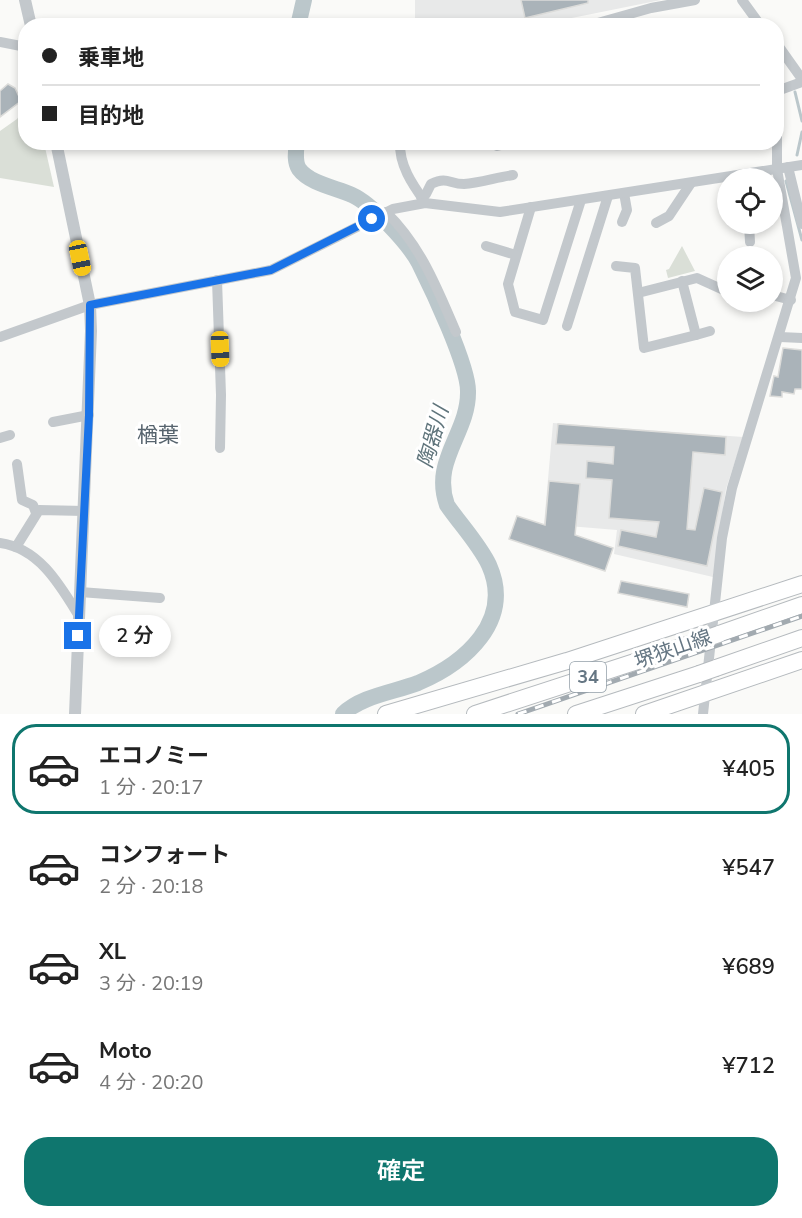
<!DOCTYPE html>
<html lang="ja">
<meta charset="utf-8">
<style>
body{margin:0;font-family:"Nunito Sans","Noto Sans JP",sans-serif;background:#f6f6f6;color:#222;height:100vh;display:flex;flex-direction:column;font-size:22px;white-space:nowrap}
*{box-sizing:border-box;margin:0}
p{font-size:20px;color:#767676}
.icon{flex:none;width:33px;height:33px;fill:none;stroke:currentColor;stroke-width:2;stroke-linecap:round;stroke-linejoin:round}
.map{position:relative;height:714px;overflow:hidden}
.side{display:flex;flex-direction:column;background:#fff;flex:1}
.side>*{flex:none}
.hud{position:absolute;left:18px;top:18px;width:766px;height:132px;border-radius:24px;box-shadow:0 3px 9px #0003;display:grid;align-content:center;height:132px;padding:0 24px;background:#fff}
.buttons{position:absolute;left:717px;top:168px;display:grid;gap:12px}
.buttons a{display:grid;place-items:center;width:66px;height:66px;border-radius:50%;background:#fff;box-shadow:0 3px 9px #0003;font-size:30px}
.end{position:absolute;width:27px;height:27px;margin:-14px;border:8px solid #1a73e8;background:#fff;box-shadow:0 0 0 3px #fff}
.from{border-radius:50%}
.bubble{position:absolute;height:42px;border-radius:21px;background:#fff;box-shadow:0 3px 9px #0003;font-size:20px;font-weight:600;line-height:42px;text-align:center}
.car{position:absolute;width:18px;height:36px;margin:-18px -9px;border-radius:8px;box-shadow:0 0 4px 2px #0007;background:linear-gradient(#f5c518 24%,#345 0 40%,#f5c518 0 76%,#345 0 86%,#f5c518 0)}
.hud b{display:flex;align-items:center;gap:21px;height:57px;font-size:22px}
.hud b+b{border-top:2px solid #e0e0e0}
.hud i{width:15px;height:15px;background:#222}
ul{padding:10px 0 0;list-style:none}
li{display:flex;align-items:center;gap:18px;height:90px;margin:0 12px 9px;padding:0 12px;border:3px solid transparent;border-radius:24px}
li div{flex:1}
li b{display:block;font-size:22px}
li em{font-style:normal;font-weight:600}
li.active{border-color:#0f766e}
li>.icon{width:54px;height:54px;stroke-width:1.5}
.cta{display:flex;gap:12px;margin-top:auto;padding:12px 24px}
.cta a{flex:1;height:69px;border-radius:24px;background:#0f766e;color:#fff;font-size:24px;font-weight:600;line-height:69px;text-align:center}
.map>svg:first-child{display:block}
.built{fill:#e8e9e9}
.green{fill:#dadfd7}
.lines{fill:none;stroke-linecap:round;stroke-linejoin:round}
.stream{stroke:#bbc7cb;stroke-width:3}
.river{stroke:#bbc7cb;stroke-width:16}
.building{fill:#aab3b9;stroke:#dcdcda;stroke-width:1.5}
.primary-casing{stroke:#b5babe;stroke-width:18}
.minor{stroke:#c3c8cc;stroke-width:10}
.tertiary{stroke:#c3c8cc;stroke-width:12}
.primary{stroke:#fff;stroke-width:16}
.rail-casing{stroke:#a2aab0;stroke-width:5}
.rail{stroke:#fff;stroke-width:3;stroke-dasharray:9;stroke-linecap:butt}
.primary-bridge-casing{stroke:#b5babe;stroke-width:18;stroke-linecap:butt}
.primary-bridge{stroke:#fff;stroke-width:16}
.route{stroke:#1a73e8;stroke-width:8}
.labels{text-anchor:middle;dominant-baseline:central;stroke-width:6;stroke-linejoin:round;paint-order:stroke}
.shield{fill:#fff;stroke:#939fa8;stroke-width:1.5}
.shield-label{font-size:18px;font-weight:bold;fill:#657683}
.street-label{font-size:20px;fill:#657683;stroke:#fff}
.neighbourhood-label{font-size:21px;fill:#57646e;stroke:#fff}
.water-label{font-size:21px;font-style:italic;fill:#60757c;stroke:#fff}
</style>
<div class="map">
<svg width="802" height="714" viewBox="0 0 802 714">
<rect width="100%" height="100%" fill="#fafaf8"/>
<g class="built">
<path d="M415 0H661L537 25 415 26Z"/>
<path d="M553 423 743 437 726 489 713 577 614 554 617 530 544 524Z"/>
</g>
<g class="green">
<path d="M25 108 26 142 44 143 54 187 0 178V131L17 119Z"/>
<path d="M682 246 695 271 668 278 666 270 669 269Z"/>
</g>
<g class="lines">
<g class="stream">
<path d="M795 92 802 121"/>
<path d="M797 155 802 132"/>
<path d="M786 181 802 240"/>
</g>
<g class="river">
<path d="M298 26 304 0"/>
<path d="M297 142C296 151 294 161 299 169 310 184 337 188 352 195 372 204 409 244 419 263 432 289 468 365 468 391 469 433 431 460 447 505 460 524 479 544 489 565 514 621 465 663 418 683 395 692 361 696 343 714"/>
</g>
</g>
<g class="building">
<path d="M521 0H588V3L525 18Z"/>
<path d="M8 84 15 88 21 101 0 117V91Z"/>
<path d="M783 348 802 350V389H795L794 394 782 392V397L770 396 774 376 778 377Z"/>
<path d="M558 424 726 437 725 455 693 452 687 529 695 530 704 488 722 492 707 566 618 546 621 530 656 537 659 522 609 518 612 480 586 478 587 461 613 464 614 447 556 444Z"/>
<path d="M549 481 580 484 575 535 613 548 605 571 509 539 517 516 545 525Z"/>
<path d="M621 581 689 594 687 607 618 593Z"/>
</g>
<g class="lines">
<defs>
<g id="primary">
<path d="M719 634 802 605"/>
<path d="M716 668 802 638"/>
<path d="M386 714 567 661 802 584"/>
<path d="M475 714 702 640"/>
<path d="M576 714 699 674"/>
<path d="M644 714 802 660"/>
</g>
</defs>
<use href="#primary" class="primary-casing"/>
<g class="minor">
<path d="M742 0 761 26"/>
<path d="M587 26 651 8 695 0"/>
<path d="M0 42 26 47"/>
<path d="M777 44 802 79"/>
<path d="M777 91 802 82"/>
<path d="M400 142C399 165 412 184 425 202"/>
<path d="M497 146 513 142"/>
<path d="M788 167 802 224"/>
<path d="M421 197 426 194 431 184C448 176 449 184 464 184 479 183 498 177 513 175"/>
<path d="M531 207 508 284 515 312 543 320 581 200"/>
<path d="M386 212C421 246 437 288 456 332"/>
<path d="M622 222 627 210 624 193"/>
<path d="M656 223 669 216 691 183"/>
<path d="M749 224 750 242"/>
<path d="M486 246 516 255"/>
<path d="M616 266 635 268 644 348 696 335 682 281"/>
<path d="M217 280 221 395 220 448"/>
<path d="M638 293 697 278 728 292"/>
<path d="M772 295 791 300"/>
<path d="M567 326 608 196"/>
<path d="M696 335 710 331"/>
<path d="M0 337 90 305 271 270 393 209 425 203 500 212 802 165"/>
<path d="M780 337 802 338"/>
<path d="M53 422 89 415"/>
<path d="M0 438 10 435"/>
<path d="M17 464 22 500 33 505 36 513"/>
<path d="M0 543C39 548 60 585 79 616"/>
<path d="M16 547 39 510 84 511"/>
<path d="M80 592 160 598"/>
<path d="M703 714 722 538 732 488 796 278 777 169V130"/>
</g>
<g class="tertiary">
<path d="M25 0 31 26"/>
<path d="M56 142 90 305 91 331 75 714"/>
</g>
<use href="#primary" class="primary"/>
<defs>
<path id="rail" d="M518 714 802 616"/>
</defs>
<use href="#rail" class="rail-casing"/>
<use href="#rail" class="rail"/>
<defs>
<g id="primary-bridge">
<path d="M702 640 719 634"/>
<path d="M699 674 716 668"/>
</g>
</defs>
<use href="#primary-bridge" class="primary-bridge-casing"/>
<use href="#primary-bridge" class="primary-bridge"/>
</g>
<g class="lines">
<path class="route" d="M78 636 89 415 90 305 271 270 372 219"/>
</g>
<g class="labels">
<rect class="shield" x="570" y="662" width="36" height="30" rx="4.5"/>
<g class="shield-label">
<text x="588" y="677">34</text>
</g>
<g class="street-label">
<text transform="translate(673 649) rotate(-19)">堺狭山線</text>
</g>
<g class="neighbourhood-label">
<text x="158" y="435">楢葉</text>
</g>
<g class="water-label">
<text transform="translate(433 437) rotate(-74)">陶器川</text>
</g>
</g>
</svg>
<div class="buttons">
<a><svg class="icon" aria-label="locate" viewBox="0 0 24 24"><circle cx="12" cy="12" r="6"/><path d="M12 2v4M12 18v4M2 12h4M18 12h4"/></svg></a>
<a><svg class="icon" aria-label="layers" viewBox="0 0 24 24"><path d="M12 4l9 5-9 5-9-5zM3 14l9 5 9-5"/></svg></a>
</div>
<i class="end from" style="left:372px;top:219px"></i>
<i class="end" style="left:78px;top:636px"></i>
<div class="bubble" style="left:99px;top:615px;width:72px">2 分</div>
<i class="car" style="left:80px;top:258px;rotate:168deg"></i>
<i class="car" style="left:220px;top:349px;rotate:178deg"></i>
<div class="hud">
<b><i class="from"></i>乗車地</b>
<b><i></i>目的地</b>
</div>
</div>
<section class="side">
<ul>
<li class="active"><svg class="icon" aria-label="car" viewBox="0 0 24 24"><path d="M5 17H2v-5l4-1 3-4h7l3 4 3 1v5h-3M9 17h6M6 11h13"/><circle cx="7" cy="17" r="2"/><circle cx="17" cy="17" r="2"/></svg><div><b>エコノミー</b><p>1 分 · 20:17</p></div><em>¥405</em></li>
<li><svg class="icon" aria-label="car" viewBox="0 0 24 24"><path d="M5 17H2v-5l4-1 3-4h7l3 4 3 1v5h-3M9 17h6M6 11h13"/><circle cx="7" cy="17" r="2"/><circle cx="17" cy="17" r="2"/></svg><div><b>コンフォート</b><p>2 分 · 20:18</p></div><em>¥547</em></li>
<li><svg class="icon" aria-label="car" viewBox="0 0 24 24"><path d="M5 17H2v-5l4-1 3-4h7l3 4 3 1v5h-3M9 17h6M6 11h13"/><circle cx="7" cy="17" r="2"/><circle cx="17" cy="17" r="2"/></svg><div><b>XL</b><p>3 分 · 20:19</p></div><em>¥689</em></li>
<li><svg class="icon" aria-label="car" viewBox="0 0 24 24"><path d="M5 17H2v-5l4-1 3-4h7l3 4 3 1v5h-3M9 17h6M6 11h13"/><circle cx="7" cy="17" r="2"/><circle cx="17" cy="17" r="2"/></svg><div><b>Moto</b><p>4 分 · 20:20</p></div><em>¥712</em></li>
</ul>
<div class="cta"><a>確定</a></div>
</section>
